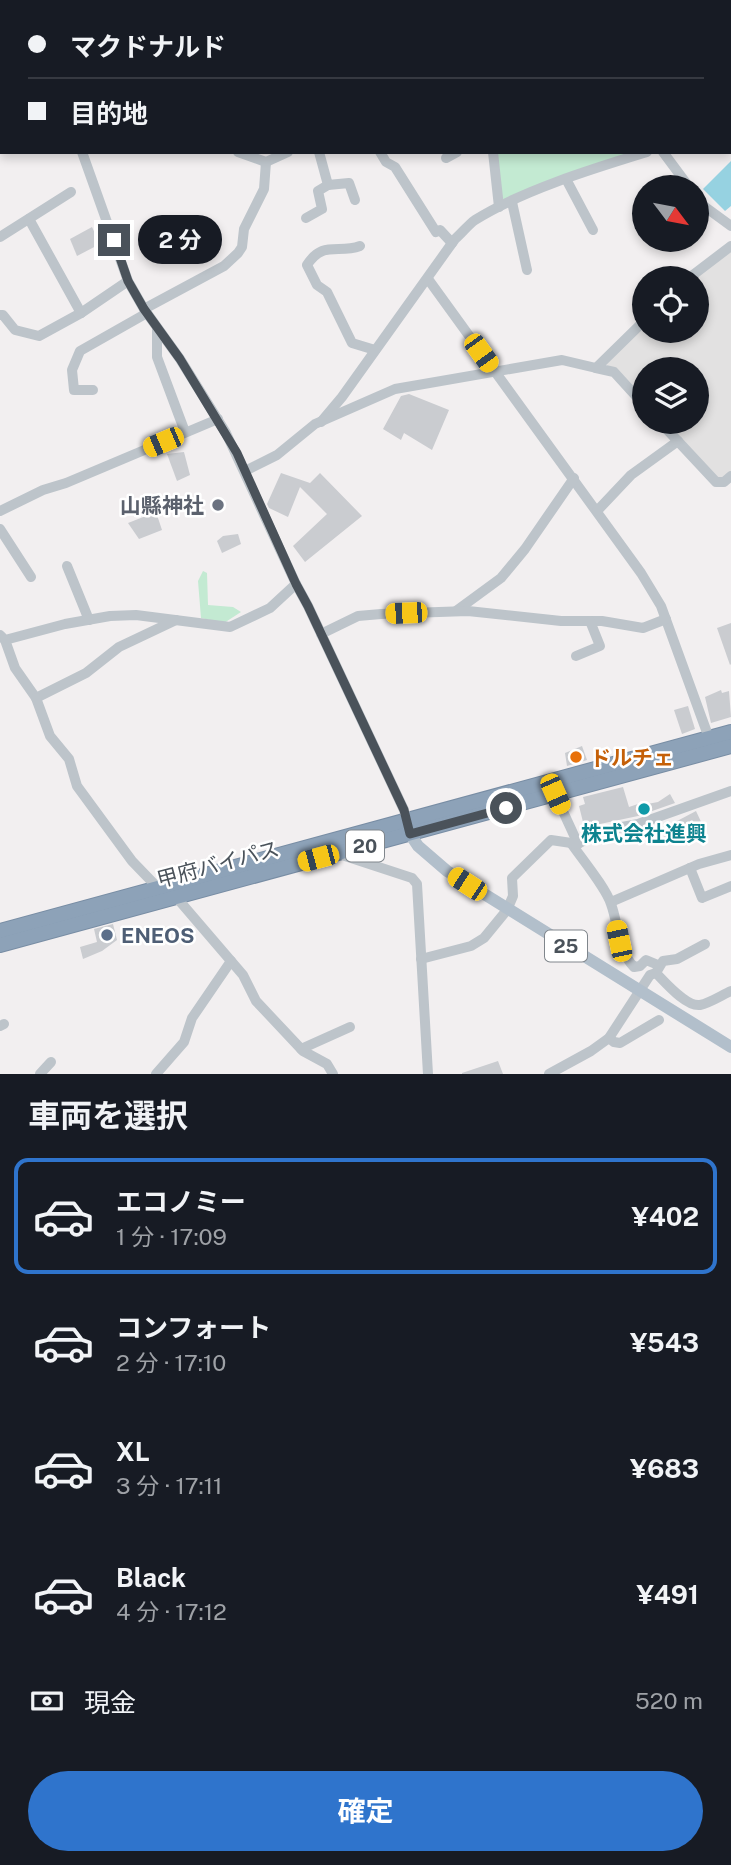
<!DOCTYPE html>
<html lang="ja">
<meta charset="utf-8">
<style>
body{margin:0;font-family:"Public Sans","Noto Sans JP",sans-serif;background:#20242c;color:#f1f3f6;height:100vh;display:flex;flex-direction:column;font-size:26px;white-space:nowrap}
*{box-sizing:border-box;margin:0}
p{font-size:23px;color:#9ea1a6}
.icon{flex:none;width:38px;height:38px;fill:none;stroke:currentColor;stroke-width:2;stroke-linecap:round;stroke-linejoin:round}
.map{position:relative;height:1074px;overflow:hidden}
.details{display:flex;flex-direction:column;background:#171b24;flex:1}
.details>*{flex:none}
.guide{position:absolute;left:0px;top:0px;width:732px;height:154px;box-shadow:0 4px 10px #0003;display:grid;align-content:center;height:154px;padding:0 28px;background:#171b24}
.needle{width:46px;rotate:122deg}
.tools{position:absolute;left:632px;top:175px;display:grid;gap:14px}
.tools a{display:grid;place-items:center;width:77px;height:77px;border-radius:50%;background:#171b24;box-shadow:0 4px 10px #0003;font-size:35px}
.end{position:absolute;width:32px;height:32px;margin:-16px;border:9px solid #4a525a;background:#fff;box-shadow:0 0 0 4px #fff}
.from{border-radius:50%}
.bubble{position:absolute;height:49px;border-radius:24px;background:#171b24;box-shadow:0 4px 10px #0003;font-size:23px;font-weight:700;line-height:49px;text-align:center}
.car{position:absolute;width:21px;height:42px;margin:-21px -10px;border-radius:9px;box-shadow:0 0 5px 2px #0007;background:linear-gradient(#f5c518 24%,#345 0 40%,#f5c518 0 76%,#345 0 86%,#f5c518 0)}
.guide b{display:flex;align-items:center;gap:24px;height:66px;font-size:26px}
.guide b+b{border-top:2px solid #363941}
.guide i{width:18px;height:18px;background:#f1f3f6}
ul{padding:0;list-style:none}
li{display:flex;align-items:center;gap:21px;height:116px;margin:0 14px 10px;padding:0 14px;border:4px solid transparent;border-radius:14px}
li div{flex:1}
li b{display:block;font-size:26px}
li em{font-style:normal;font-weight:700}
li.on{border-color:#2f74cc}
li>.icon{width:63px;height:63px;stroke-width:1.5}
h2{padding:0 28px;font-size:32px;line-height:84px}
.pay{display:flex;align-items:center;gap:18px;height:77px;padding:0 28px;font-size:26px}
.pay p{margin-inline-start:auto}
.cta{display:flex;gap:14px;margin-top:auto;padding:14px 28px}
.cta a{flex:1;height:80px;border-radius:42px;background:#2f74cc;color:#fff;font-size:28px;font-weight:700;line-height:80px;text-align:center}
.map>svg:first-child{display:block}
.education{fill:#e2e1e1}
.green{fill:#c3ead2}
.water{fill:#96d2e1}
.building{fill:#caccd0}
.lines{fill:none;stroke-linecap:round;stroke-linejoin:round}
.highway-casing{stroke:#788da4;stroke-width:16}
.minor{stroke:#bdc4ca;stroke-width:10}
.major{stroke:#b2bfcb;stroke-width:12}
.highway{stroke:#8da2b8;stroke-width:14}
.route{stroke:#4a525a;stroke-width:9}
.worship-dot{fill:#6b7280;stroke:#fff;stroke-width:2.5}
.food-dot{fill:#e8710a;stroke:#fff;stroke-width:2.5}
.culture-dot{fill:#0f9aa8;stroke:#fff;stroke-width:2.5}
.service-dot{fill:#5c6f8a;stroke:#fff;stroke-width:2.5}
.labels{text-anchor:middle;dominant-baseline:central;stroke-width:5;stroke-linejoin:round;paint-order:stroke}
.shield{fill:#fff;stroke:#80868c;stroke-width:2}
.shield-label{font-size:19px;font-weight:bold;fill:#4a525a}
.worship-label{font-size:21px;font-weight:bold;fill:#5b616d;stroke:#fff;text-anchor:end}
.food-label{font-size:21px;font-weight:bold;fill:#c56008;stroke:#fff;text-anchor:start}
.culture-label{font-size:21px;font-weight:bold;fill:#0d838f;stroke:#fff}
.street-label{font-size:21px;fill:#4a525a;stroke:#fff}
.service-label{font-size:21px;font-weight:bold;fill:#4e5e75;stroke:#fff;text-anchor:start}
</style>
<div class="map">
<svg width="731" height="1074" viewBox="0 0 731 1074">
<rect width="100%" height="100%" fill="#f2eff0"/>
<path class="education" d="M731 250V472L719 480 666 422H696V369H644V397L616 370 605 364 644 327V331H696V278Z"/>
<g class="green">
<path d="M495 152H641L500 205Z"/>
<path d="M203 571 207 573 208 605 233 607 241 612 224 623 201 618 198 581Z"/>
</g>
<path class="water" d="M731 161V206L725 211 703 189Z"/>
<g class="building">
<path d="M92 227 100 244 77 256 70 239Z"/>
<path d="M409 394 449 410 432 450 404 433 401 440 383 429 401 396Z"/>
<path d="M184 452 190 475 177 481 167 454Z"/>
<path d="M281 473 310 483 320 473 362 516 305 562 293 546 327 514 300 487 288 517 269 508 267 504Z"/>
<path d="M156 512 162 530 139 539 128 523Z"/>
<path d="M238 534 241 544 222 553 217 541 223 536Z"/>
<path d="M731 623V664L730 665 717 628Z"/>
<path d="M721 690 722 693 729 691 731 717 711 723 705 697Z"/>
<path d="M688 706 695 729 682 734 674 710Z"/>
<path d="M582 746 587 760 567 766 565 753Z"/>
<path d="M623 787 629 807 641 803 642 805 658 802 670 794 675 803 638 816 600 824 585 830 579 806 585 804 583 797Z"/>
<path d="M696 811 703 826 667 844 662 829Z"/>
<path d="M113 924 117 940 102 951 83 959 80 947 97 942 94 929Z"/>
<path d="M498 1061 503 1074H462V1073Z"/>
</g>
<g class="lines">
<defs>
<g id="highway">
<path d="M0 931 731 732"/>
<path d="M0 945 731 746"/>
</g>
</defs>
<use href="#highway" class="highway-casing"/>
<g class="minor">
<path d="M27 0V2"/>
<path d="M473 0V2"/>
<path d="M69 2 72 0"/>
<path d="M353 2 357 0"/>
<path d="M614 2 617 0"/>
<path d="M730 88 731 87"/>
<path d="M82 152 128 281 144 309 180 359 226 433 296 584 308 606 404 810 407 823"/>
<path d="M238 152 266 162 288 152"/>
<path d="M319 152 328 185 349 183 355 200"/>
<path d="M380 152 386 162 395 167 436 232 440 230 452 243"/>
<path d="M493 152 499 207"/>
<path d="M663 152 689 187"/>
<path d="M446 158 457 152"/>
<path d="M566 179 593 230"/>
<path d="M696 197 701 204 731 226"/>
<path d="M512 202 527 270"/>
<path d="M306 218 322 209 318 191 328 185"/>
<path d="M29 219 81 313"/>
<path d="M0 237 71 192"/>
<path d="M360 246C338 254 323 240 307 265L317 285 327 292 352 343 375 350"/>
<path d="M689 278 731 246"/>
<path d="M428 279 641 573 661 606 709 738"/>
<path d="M144 309 224 266 238 253 242 247 244 229 264 189 266 162"/>
<path d="M0 315H3L15 330 39 336 81 313 128 281"/>
<path d="M644 321 596 368 614 372 644 405"/>
<path d="M157 328V357L185 432"/>
<path d="M93 390H74L72 370 80 351 147 313"/>
<path d="M321 422 342 397 455 239C462 233 468 225 475 220 523 190 592 169 647 152"/>
<path d="M660 422 716 482H724L731 476"/>
<path d="M245 471 277 455 315 424 395 389 562 360 596 368"/>
<path d="M0 511 43 490 66 483 218 419"/>
<path d="M597 511 631 475 678 441"/>
<path d="M0 529 31 577"/>
<path d="M67 566 89 620"/>
<path d="M456 611 501 578 525 549 574 478"/>
<path d="M321 634 358 616 381 614 468 611 561 621H602L643 628 666 619"/>
<path d="M0 635 5 640 65 624 110 616 136 615 230 627 270 608 296 584"/>
<path d="M5 640 15 668 36 698 86 673 119 647 176 620"/>
<path d="M576 656 600 646 590 621"/>
<path d="M36 698 50 736 69 759 77 786 132 861 158 888"/>
<path d="M555 794 578 844"/>
<path d="M571 843C582 859 606 888 611 904 619 926 617 949 634 967L640 966 646 960 658 965"/>
<path d="M342 852 345 856 412 878 417 884 428 1074"/>
<path d="M690 868 702 898 731 886"/>
<path d="M177 898 243 975 256 1001 303 1051 327 1064 333 1074"/>
<path d="M611 902 699 864 731 855"/>
<path d="M421 959 471 946 484 938 507 910 513 896 512 878 551 840 578 844 601 831 638 824 731 791"/>
<path d="M657 971 663 961 677 959 705 944"/>
<path d="M0 1026 4 1024"/>
<path d="M609 1038 614 1042 620 1043 659 1020"/>
<path d="M301 1049 350 1027"/>
<path d="M40 1074 51 1062"/>
<path d="M156 1074 184 1042 192 1018 231 961"/>
<path d="M549 1074 591 1051 609 1038 650 975 656 973C665 982 686 1007 700 1005 710 1003 722 995 731 991"/>
</g>
<path class="major" d="M410 834 418 846 447 871 731 1047"/>
<use href="#highway" class="highway"/>
</g>
<g class="lines">
<path class="route" d="M114 240 128 281 144 309 180 359 237 453 296 584 308 606 404 810 410 834 506 808"/>
</g>
<circle class="worship-dot" cx="218" cy="505" r="7"/>
<circle class="food-dot" cx="576" cy="757" r="7"/>
<circle class="culture-dot" cx="644" cy="809" r="7"/>
<circle class="service-dot" cx="107" cy="935" r="7"/>
<g class="labels">
<g class="shield">
<rect x="346" y="830.5" width="38" height="31" rx="5"/>
<rect x="545" y="930.5" width="42" height="31" rx="5"/>
</g>
<g class="shield-label">
<text x="365" y="846">20</text>
<text x="566" y="946">25</text>
</g>
<g class="worship-label">
<text x="204" y="505">山縣神社</text>
</g>
<g class="food-label">
<text x="590" y="757">ドルチェ</text>
</g>
<g class="culture-label">
<text x="644" y="833">株式会社進興</text>
</g>
<g class="street-label">
<text transform="translate(218 864) rotate(-15)">甲府バイパス</text>
</g>
<g class="service-label">
<text x="121" y="935">ENEOS</text>
</g>
</g>
</svg>
<div class="tools">
<a><svg class="needle" viewBox="-14 -14 28 28"><path d="M0-13l5 13h-10z" fill="#e53935"/><path d="M0 13l5-13h-10z" fill="#9ea1a6"/></svg></a>
<a><svg class="icon" aria-label="locate" viewBox="0 0 24 24"><circle cx="12" cy="12" r="6"/><path d="M12 2v4M12 18v4M2 12h4M18 12h4"/></svg></a>
<a><svg class="icon" aria-label="layers" viewBox="0 0 24 24"><path d="M12 4l9 5-9 5-9-5zM3 14l9 5 9-5"/></svg></a>
</div>
<i class="end from" style="left:506px;top:808px"></i>
<i class="end" style="left:114px;top:240px"></i>
<div class="bubble" style="left:138px;top:215px;width:84px">2 分</div>
<i class="car" style="left:481px;top:353px;rotate:144deg"></i>
<i class="car" style="left:163px;top:442px;rotate:247deg"></i>
<i class="car" style="left:406px;top:613px;rotate:268deg"></i>
<i class="car" style="left:555px;top:794px;rotate:156deg"></i>
<i class="car" style="left:318px;top:858px;rotate:255deg"></i>
<i class="car" style="left:467px;top:884px;rotate:303deg"></i>
<i class="car" style="left:619px;top:941px;rotate:348deg"></i>
<div class="guide">
<b><i class="from"></i>マクドナルド</b>
<b><i></i>目的地</b>
</div>
</div>
<section class="details">
<h2>車両を選択</h2>
<ul>
<li class="on"><svg class="icon" aria-label="car" viewBox="0 0 24 24"><path d="M5 17H2v-5l4-1 3-4h7l3 4 3 1v5h-3M9 17h6M6 11h13"/><circle cx="7" cy="17" r="2"/><circle cx="17" cy="17" r="2"/></svg><div><b>エコノミー</b><p>1 分 · 17:09</p></div><em>¥402</em></li>
<li><svg class="icon" aria-label="car" viewBox="0 0 24 24"><path d="M5 17H2v-5l4-1 3-4h7l3 4 3 1v5h-3M9 17h6M6 11h13"/><circle cx="7" cy="17" r="2"/><circle cx="17" cy="17" r="2"/></svg><div><b>コンフォート</b><p>2 分 · 17:10</p></div><em>¥543</em></li>
<li><svg class="icon" aria-label="car" viewBox="0 0 24 24"><path d="M5 17H2v-5l4-1 3-4h7l3 4 3 1v5h-3M9 17h6M6 11h13"/><circle cx="7" cy="17" r="2"/><circle cx="17" cy="17" r="2"/></svg><div><b>XL</b><p>3 分 · 17:11</p></div><em>¥683</em></li>
<li><svg class="icon" aria-label="car" viewBox="0 0 24 24"><path d="M5 17H2v-5l4-1 3-4h7l3 4 3 1v5h-3M9 17h6M6 11h13"/><circle cx="7" cy="17" r="2"/><circle cx="17" cy="17" r="2"/></svg><div><b>Black</b><p>4 分 · 17:12</p></div><em>¥491</em></li>
</ul>
<div class="pay"><svg class="icon" aria-label="cash" viewBox="0 0 24 24"><path d="M3 7h18v10H3z"/><circle cx="12" cy="12" r="2"/></svg>現金<p>520 m</p></div>
<div class="cta"><a>確定</a></div>
</section>
